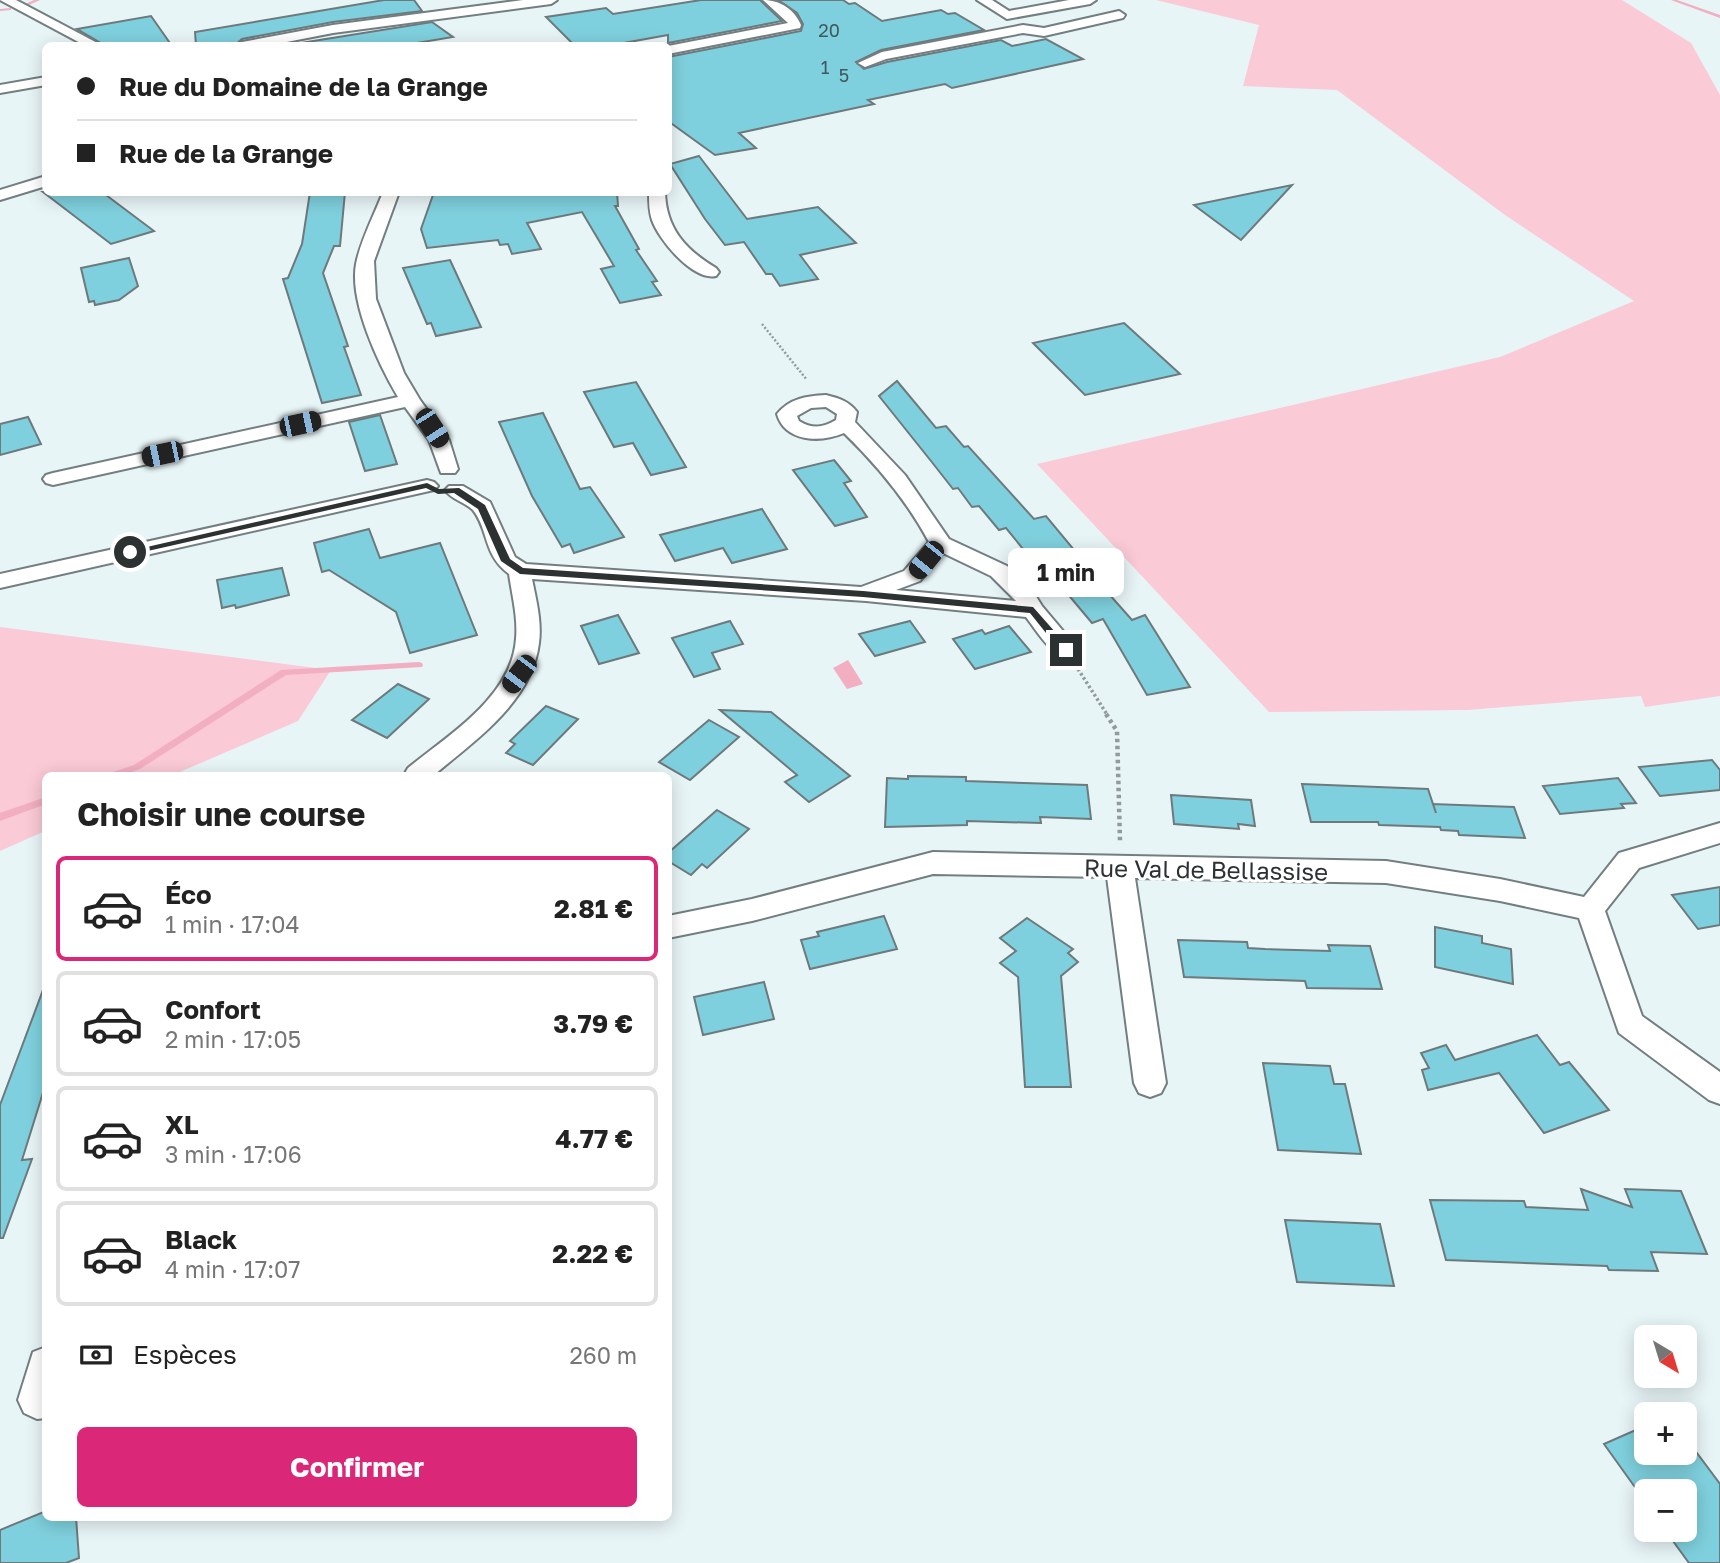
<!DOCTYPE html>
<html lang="fr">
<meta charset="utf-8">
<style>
body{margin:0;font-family:"Golos Text",sans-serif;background:#f2f2f2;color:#222;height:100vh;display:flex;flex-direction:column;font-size:26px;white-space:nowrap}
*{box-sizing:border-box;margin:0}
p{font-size:23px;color:#767676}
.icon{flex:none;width:38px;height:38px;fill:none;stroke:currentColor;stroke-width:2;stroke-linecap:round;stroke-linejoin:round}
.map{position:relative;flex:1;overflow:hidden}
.side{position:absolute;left:42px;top:772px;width:630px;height:749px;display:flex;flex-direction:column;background:#fff;border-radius:10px;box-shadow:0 4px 18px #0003}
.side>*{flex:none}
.top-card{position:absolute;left:42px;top:42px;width:630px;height:154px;border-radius:10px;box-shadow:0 4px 18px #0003;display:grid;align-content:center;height:154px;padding:0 35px;background:#fff}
.needle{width:46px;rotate:142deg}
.controls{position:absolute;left:1634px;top:1325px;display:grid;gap:14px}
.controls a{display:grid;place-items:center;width:63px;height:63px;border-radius:10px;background:#fff;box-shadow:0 4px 18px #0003;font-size:35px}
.end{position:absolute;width:32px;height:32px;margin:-16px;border:9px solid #2c3132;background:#fff;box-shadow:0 0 0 4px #fff}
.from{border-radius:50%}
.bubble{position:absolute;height:49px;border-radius:10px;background:#fff;box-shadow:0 4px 18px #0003;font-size:23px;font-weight:700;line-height:49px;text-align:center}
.car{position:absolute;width:21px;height:42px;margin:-21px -10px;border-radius:9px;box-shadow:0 0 5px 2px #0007;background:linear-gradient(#222 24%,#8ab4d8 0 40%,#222 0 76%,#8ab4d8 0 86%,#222 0)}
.top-card b{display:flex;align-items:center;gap:24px;height:66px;font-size:26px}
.top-card b+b{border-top:2px solid #e0e0e0}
.top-card i{width:18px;height:18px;background:#222}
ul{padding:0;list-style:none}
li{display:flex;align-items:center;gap:21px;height:105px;margin:0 14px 10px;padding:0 21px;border:4px solid #e0e0e0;border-radius:10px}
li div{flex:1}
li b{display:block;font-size:26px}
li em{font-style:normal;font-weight:700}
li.selected{border-color:#db2777}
li>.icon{width:63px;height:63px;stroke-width:1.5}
h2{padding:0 35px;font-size:32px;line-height:84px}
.pay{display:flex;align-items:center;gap:18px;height:77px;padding:0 35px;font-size:26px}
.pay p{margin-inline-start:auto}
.action{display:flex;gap:14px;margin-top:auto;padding:14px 35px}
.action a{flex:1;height:80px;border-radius:10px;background:#db2777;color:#fff;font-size:28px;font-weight:700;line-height:80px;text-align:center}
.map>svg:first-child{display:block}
.green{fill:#facad6}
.water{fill:#f2afc1}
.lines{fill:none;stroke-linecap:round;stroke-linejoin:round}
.stream{fill:#f2afc1;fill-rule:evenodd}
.building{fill:#7fd0de;stroke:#6e797b;stroke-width:2}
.minor-casing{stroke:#737e80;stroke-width:4}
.path-far2{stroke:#929b9c;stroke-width:2.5;stroke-dasharray:2 2;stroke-linecap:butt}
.path-far1{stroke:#929b9c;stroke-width:3.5;stroke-dasharray:2.5 2.5;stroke-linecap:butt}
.path{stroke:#929b9c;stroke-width:4.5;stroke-dasharray:3.5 3.5;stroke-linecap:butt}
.minor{fill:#fff;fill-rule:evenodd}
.route{fill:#2c3132}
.labels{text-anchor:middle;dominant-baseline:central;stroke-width:6;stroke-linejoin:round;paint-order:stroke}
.far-number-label{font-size:18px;fill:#41595d}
.street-label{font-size:24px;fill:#2c3132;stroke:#fff}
</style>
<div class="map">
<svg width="1720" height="1563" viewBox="0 0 1720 1563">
<rect width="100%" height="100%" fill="#e8f5f7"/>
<g class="green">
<path d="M1156 0H1622L1691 43 1720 95V696L1645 707 1641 696 1468 710 1269 712 1037 464 1500 357 1634 301 1505 215 1337 90 1243 86 1259 25Z"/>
<path d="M0 627 331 670 298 721 173 775H46L45 831 0 851Z"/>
</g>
<path class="water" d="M848 660 863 684 847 689 833 668Z"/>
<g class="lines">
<g class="stream">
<path d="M34 0H40L27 6 23 5Z"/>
<path d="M1671 0H1677L1720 15V18Z"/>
<path d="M11 8V10L0 11V9Z"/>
<path d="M419 662 422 663 423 665 422 667 286 675 140 769 123 775H108L110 773 134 765 281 670Z"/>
<path d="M46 797V804L0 821V813Z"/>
</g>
</g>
<g class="building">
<path d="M384 0H414L422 11 333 22 242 39 234 46H196L195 32Z"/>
<path d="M701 0H760L782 21 668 43V35L607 46H575L546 17 606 8 613 14Z"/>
<path d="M778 0H843L849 4 855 3 882 21 941 10 948 14 955 13 984 30 881 50 856 62 864 69 887 62 1001 40 1012 46 1046 39 1083 59 952 88 945 84 868 100 874 104 739 133 756 148 715 155 668 121V57L801 31 803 24 797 13Z"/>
<path d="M151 16 172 46H106L77 29Z"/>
<path d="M432 22 453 37 399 46H282Z"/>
<path d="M699 156 747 219 818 207 856 243 800 255 818 279 780 286 772 274H766L744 242 725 245 705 219 670 164Z"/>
<path d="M1292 185 1241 240 1194 205Z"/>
<path d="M43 192H102L154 231 111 244Z"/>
<path d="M310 192H345L340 246H334L323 273 348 346 344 347 361 395 322 403 283 279 288 278 302 244Z"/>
<path d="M495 192H617L618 206H615L639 249 636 250 657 281 652 282 661 295 620 303 601 269 614 266 582 212 527 223 541 249 512 254 508 244 500 245 498 240 427 248 421 229 433 195Z"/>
<path d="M129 258 138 286 119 300 95 305 94 301 89 302 81 268Z"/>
<path d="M450 260 481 327 436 336 431 323 427 324 403 268Z"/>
<path d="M1124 323 1180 374 1085 395 1033 343Z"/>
<path d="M897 381 936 428 946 426 964 447 968 446 1034 519 1046 516 1080 557 1077 558 1132 620 1145 615 1190 687 1147 695 1103 619 1092 623 1051 574 1045 576 1006 528 999 530 979 506 972 507 958 488 953 489 931 461 879 396Z"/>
<path d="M636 382 686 467 651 475 633 443 614 447 584 392Z"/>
<path d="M543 413 580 489 590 487 624 537 574 553 570 544 562 547 532 496 499 422Z"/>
<path d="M380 415 397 464 365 471 349 422Z"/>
<path d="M28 417 41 444 0 455V424Z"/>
<path d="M834 460 851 481 844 483 867 517 835 526 793 470Z"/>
<path d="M762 509 787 549 732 563 723 548 675 561 660 535Z"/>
<path d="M369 529 380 558 440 543 477 635 410 653 396 612 329 570 322 572 314 543Z"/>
<path d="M282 568 289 595 236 608 235 605 222 608 217 580Z"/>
<path d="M618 615 639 653 599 664 581 626Z"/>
<path d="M730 621 743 644 712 653 720 669 694 677 672 638Z"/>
<path d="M910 621 925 642 875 656 859 634Z"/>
<path d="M1009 626 1031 652 975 669 953 639 982 630 985 634Z"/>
<path d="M398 684 429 699 387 738 352 720Z"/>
<path d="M546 706 578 719 533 765 506 753 515 744 510 741Z"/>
<path d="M720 710 771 712 850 776 809 802 785 782 797 775Z"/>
<path d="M709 720 739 737 690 780 659 762Z"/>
<path d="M1712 760 1720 770V790L1660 796 1639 767Z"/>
<path d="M908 776 966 777V781L1087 785 1091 819 1040 817 1041 823 967 821V825L885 827 887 778 908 779Z"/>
<path d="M1618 778 1636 803 1621 804 1624 808 1560 814 1543 786Z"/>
<path d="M1302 784 1428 789 1436 813 1433 804 1514 807 1525 838 1459 835 1458 831 1441 830 1440 827 1379 825 1378 822H1311Z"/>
<path d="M1171 795 1251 800 1255 826 1238 824 1239 829 1174 824Z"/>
<path d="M717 810 749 829 707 868 702 864 691 875 668 861V853Z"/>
<path d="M1720 887V925L1698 929 1672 895Z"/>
<path d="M884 916 897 949 810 969 801 940 819 936 817 932Z"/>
<path d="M1027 918 1073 949 1068 953 1078 962 1061 976 1071 1087H1025L1018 977 1000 963 1016 951 1000 938Z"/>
<path d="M1435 927 1482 936V943L1511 949 1513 984 1435 967Z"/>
<path d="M1178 940 1247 942 1248 948 1265 949 1330 951 1328 945 1370 946 1382 989 1307 988 1305 981 1184 977Z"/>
<path d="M764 982 774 1019 703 1035 694 997Z"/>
<path d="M43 990 46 991V1083L22 1160 32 1159 3 1238H0V1105Z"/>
<path d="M1537 1035 1560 1065 1569 1062 1609 1110 1544 1133 1499 1073 1428 1090 1422 1070 1429 1068 1421 1053 1446 1045 1455 1060Z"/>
<path d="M1263 1063 1330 1066 1334 1084H1345L1361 1154 1278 1150Z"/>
<path d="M1581 1189 1632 1207 1625 1189 1681 1191 1707 1254 1651 1252 1658 1271 1609 1270 1607 1266 1446 1260 1430 1200 1524 1201 1526 1207 1588 1210Z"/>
<path d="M1285 1220 1380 1224 1394 1286 1297 1282Z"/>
<path d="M1647 1425V1452H1685V1437L1720 1484V1563H1689L1665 1530H1685V1491H1647V1504L1604 1444Z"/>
<path d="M46 1511V1517H76L79 1558 66 1563H0V1530Z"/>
</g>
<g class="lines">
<defs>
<g id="minor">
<path d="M0 0H16L103 46H86Z"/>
<path d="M523 0H557L551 4 333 33 266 46H236L242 42 333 25Z"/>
<path d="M763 0C780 0 794 9 801 25L800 28 668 54V46L788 23Z"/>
<path d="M977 0H992L1009 11 1069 0H1096L1090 4 1007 19Z"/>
<path d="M1119 11 1125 15 1123 18 1044 36 1023 33 886 59 865 67 858 63 882 52 1023 25 1044 28Z"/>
<path d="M46 77V85L0 93V85Z"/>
<path d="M46 176V186L0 200V190Z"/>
<path d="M383 192H399L374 261 376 299 404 373 420 400 449 440 458 469 455 473H441L429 440 405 407 53 485 46 483 43 479 46 475 53 473 398 397C379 365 349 302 356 264 361 239 374 216 383 192Z"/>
<path d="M649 192H665C666 229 686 250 716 268L719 272 716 276C693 281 659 240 652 220 649 211 649 202 649 192Z"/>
<path d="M826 395C838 398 849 401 857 412L855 422 905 475 949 539 1007 566 1029 585 1042 606 1074 644 1078 650 1074 656C1053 661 1038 632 1026 617L866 601 532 579C536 599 542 622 539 643 532 702 475 740 434 775H404L408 768C448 735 512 697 516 639 518 617 512 595 509 574 483 555 489 530 473 510 465 502 452 500 445 490L449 486H463L490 502 515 557 526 564 861 587 904 571 929 542C907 501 877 465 844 433 820 443 785 442 777 414 790 398 807 396 826 395ZM826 407 837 414 836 420C823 428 812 429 799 421L797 416 811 408ZM943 553 991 576 1016 601 896 590 920 581Z"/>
<path d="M427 480 434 482 438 486 434 490 0 588V574Z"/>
<path d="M1720 823V843L1639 868 1605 911 1642 1016 1720 1072V1104L1709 1100 1619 1033 1579 918 1500 901 1386 883 1135 878 1166 1083 1161 1093 1150 1097 1139 1093 1134 1083 1107 877 933 874 752 921 668 938V916L752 899 933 852 1386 861 1500 879 1584 897 1619 853Z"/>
<path d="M46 1347V1418L37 1419 24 1413 18 1400 33 1352Z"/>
</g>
</defs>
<use href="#minor" class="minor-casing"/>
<path class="path-far2" d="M762 324 807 380"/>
<path class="path-far1" d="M1078 669 1108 716"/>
<path class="path" d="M1106 714 1117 731 1120 841"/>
<use href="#minor" class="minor"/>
</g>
<path class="route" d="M427 483 439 489 459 488 485 505 510 559 523 568 863 591 1033 607 1071 650 1062 653 1030 613 863 597 520 574 501 561 478 509 454 493 438 494 426 488 130 555 125 552Z"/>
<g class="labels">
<g class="far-number-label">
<text x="829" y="30">20</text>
<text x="825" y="67">1</text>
<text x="844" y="75">5</text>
</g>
<g class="street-label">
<text transform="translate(1206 869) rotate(1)">Rue Val de Bellassise</text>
</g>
</g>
</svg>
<div class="controls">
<a><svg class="needle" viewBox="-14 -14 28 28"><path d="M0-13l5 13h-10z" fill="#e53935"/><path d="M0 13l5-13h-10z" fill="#767676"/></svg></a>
<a>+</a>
<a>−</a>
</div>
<i class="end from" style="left:130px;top:552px"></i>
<i class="end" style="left:1066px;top:650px"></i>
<div class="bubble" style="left:1008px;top:548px;width:116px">1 min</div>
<i class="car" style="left:300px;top:424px;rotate:78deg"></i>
<i class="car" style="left:432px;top:428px;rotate:147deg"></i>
<i class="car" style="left:162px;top:454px;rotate:258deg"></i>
<i class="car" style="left:926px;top:560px;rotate:219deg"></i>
<i class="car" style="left:519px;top:674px;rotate:217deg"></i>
<div class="top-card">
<b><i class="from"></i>Rue du Domaine de la Grange</b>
<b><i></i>Rue de la Grange</b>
</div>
<section class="side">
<h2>Choisir une course</h2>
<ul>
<li class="selected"><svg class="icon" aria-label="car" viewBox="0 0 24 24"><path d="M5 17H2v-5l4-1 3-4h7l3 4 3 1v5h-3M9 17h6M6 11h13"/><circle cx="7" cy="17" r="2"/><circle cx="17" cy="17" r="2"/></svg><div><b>Éco</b><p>1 min · 17:04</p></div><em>2.81 €</em></li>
<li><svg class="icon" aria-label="car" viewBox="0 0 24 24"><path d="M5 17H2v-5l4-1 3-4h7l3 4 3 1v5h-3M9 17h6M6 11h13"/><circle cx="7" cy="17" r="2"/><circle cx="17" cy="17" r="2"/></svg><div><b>Confort</b><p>2 min · 17:05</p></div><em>3.79 €</em></li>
<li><svg class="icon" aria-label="car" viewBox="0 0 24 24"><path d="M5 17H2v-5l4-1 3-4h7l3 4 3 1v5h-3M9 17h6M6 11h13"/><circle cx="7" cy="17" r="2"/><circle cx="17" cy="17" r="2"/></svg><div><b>XL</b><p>3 min · 17:06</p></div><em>4.77 €</em></li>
<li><svg class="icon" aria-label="car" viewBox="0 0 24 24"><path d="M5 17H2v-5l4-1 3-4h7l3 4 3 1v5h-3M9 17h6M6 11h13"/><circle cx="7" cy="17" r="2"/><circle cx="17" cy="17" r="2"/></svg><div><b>Black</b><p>4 min · 17:07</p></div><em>2.22 €</em></li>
</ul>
<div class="pay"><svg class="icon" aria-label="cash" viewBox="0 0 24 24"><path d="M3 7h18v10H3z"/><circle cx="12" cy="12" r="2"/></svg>Espèces<p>260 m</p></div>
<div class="action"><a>Confirmer</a></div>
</section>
</div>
